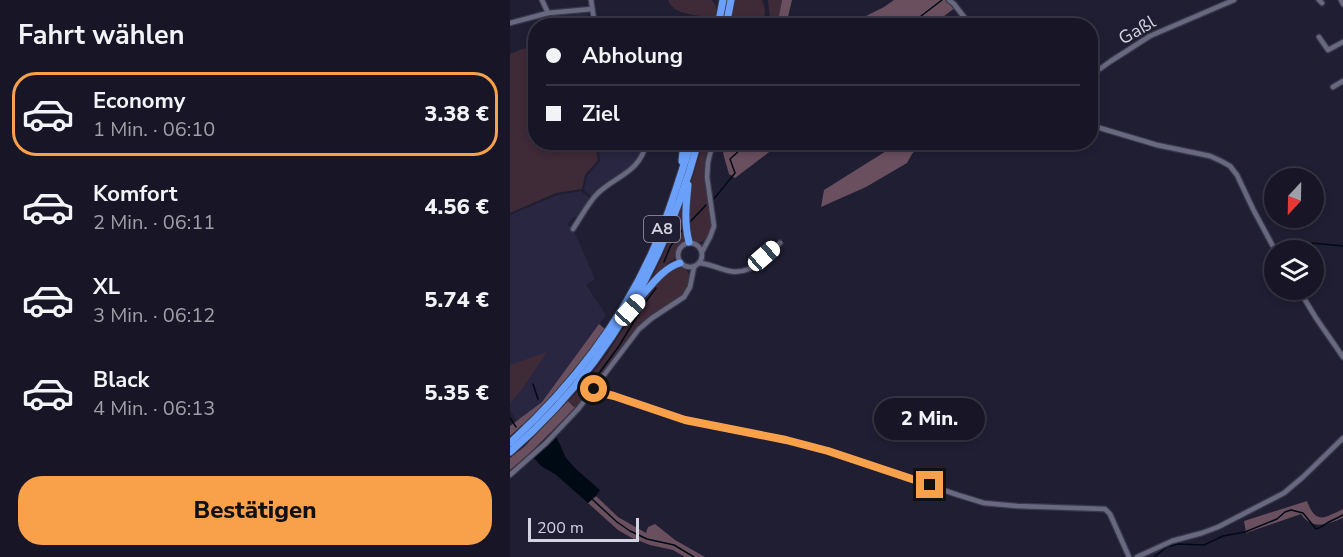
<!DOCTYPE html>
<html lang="de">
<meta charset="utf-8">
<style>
body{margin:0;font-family:"Nunito Sans",sans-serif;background:#252332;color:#f1f3f6;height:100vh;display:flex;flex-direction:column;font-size:22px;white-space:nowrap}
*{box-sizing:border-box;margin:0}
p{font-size:20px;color:#9f9fa7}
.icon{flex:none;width:33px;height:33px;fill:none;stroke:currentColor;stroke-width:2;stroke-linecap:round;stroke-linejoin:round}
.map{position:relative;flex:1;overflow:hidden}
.panel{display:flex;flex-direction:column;background:#181626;width:510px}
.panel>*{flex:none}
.hud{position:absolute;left:18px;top:18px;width:570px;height:132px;border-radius:24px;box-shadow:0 3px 9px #0003,0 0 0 2px #363543;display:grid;align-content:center;height:132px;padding:0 18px;background:#181626}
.needle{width:39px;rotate:202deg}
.buttons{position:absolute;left:754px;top:168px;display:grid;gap:12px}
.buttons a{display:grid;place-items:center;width:60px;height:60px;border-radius:50%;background:#181626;box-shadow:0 3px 9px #0003,0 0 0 2px #363543;font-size:30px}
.scale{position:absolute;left:18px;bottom:15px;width:111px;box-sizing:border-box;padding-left:6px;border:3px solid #d3d3e1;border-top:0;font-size:16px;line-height:21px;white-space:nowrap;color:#d3d3e1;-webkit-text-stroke:4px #201e33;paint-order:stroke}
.end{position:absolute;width:27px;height:27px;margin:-14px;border:8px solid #f8a14a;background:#111;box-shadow:0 0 0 3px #111}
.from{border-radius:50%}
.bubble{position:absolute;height:42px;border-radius:21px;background:#181626;box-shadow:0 3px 9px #0003,0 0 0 2px #363543;font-size:20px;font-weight:800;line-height:42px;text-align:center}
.car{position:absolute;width:18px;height:36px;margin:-18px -9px;border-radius:8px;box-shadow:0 0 4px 2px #0007;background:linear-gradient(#fff 24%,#345 0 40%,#fff 0 76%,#345 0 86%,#fff 0)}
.hud b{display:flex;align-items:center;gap:21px;height:57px;font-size:22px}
.hud b+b{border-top:2px solid #363543}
.hud i{width:15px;height:15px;background:#f1f3f6}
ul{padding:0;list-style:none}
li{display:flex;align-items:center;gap:18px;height:84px;margin:0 12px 9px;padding:0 6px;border:3px solid transparent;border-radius:24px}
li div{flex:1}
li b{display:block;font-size:22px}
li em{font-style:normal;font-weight:800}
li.on{border-color:#f8a14a}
li>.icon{width:54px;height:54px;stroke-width:1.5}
h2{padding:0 18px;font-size:27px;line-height:72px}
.button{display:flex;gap:12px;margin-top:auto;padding:12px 18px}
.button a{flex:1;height:69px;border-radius:24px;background:#f8a14a;color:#111;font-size:24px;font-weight:800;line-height:69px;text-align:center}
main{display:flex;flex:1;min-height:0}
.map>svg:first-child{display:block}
.built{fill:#282640}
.green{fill:#3f2a38}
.forest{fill:#6a4f5f}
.water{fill:#000a15}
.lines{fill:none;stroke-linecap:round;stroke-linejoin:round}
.stream{stroke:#000a15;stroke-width:1.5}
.minor-casing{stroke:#3a394a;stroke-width:7}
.highway-casing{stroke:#3a394a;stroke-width:9}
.minor{stroke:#696881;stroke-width:4.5}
.highway{stroke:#6aa0fa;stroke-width:7}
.minor-bridge-casing{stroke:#3a394a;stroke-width:7;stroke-linecap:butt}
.minor-bridge{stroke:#696881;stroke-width:4.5}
.route{stroke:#f8a14a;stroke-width:8}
.labels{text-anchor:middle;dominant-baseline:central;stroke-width:4.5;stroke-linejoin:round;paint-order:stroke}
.shield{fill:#201e33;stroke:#9d9dad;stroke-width:1.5}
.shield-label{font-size:16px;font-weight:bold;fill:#d3d3e1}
.street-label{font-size:18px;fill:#d3d3e1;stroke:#201e33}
</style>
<main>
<section class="panel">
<h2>Fahrt wählen</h2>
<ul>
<li class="on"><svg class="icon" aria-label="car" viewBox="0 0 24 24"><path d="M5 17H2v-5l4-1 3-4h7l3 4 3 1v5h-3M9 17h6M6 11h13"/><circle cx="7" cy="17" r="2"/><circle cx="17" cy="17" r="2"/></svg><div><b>Economy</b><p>1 Min. · 06:10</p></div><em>3.38 €</em></li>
<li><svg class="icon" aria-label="car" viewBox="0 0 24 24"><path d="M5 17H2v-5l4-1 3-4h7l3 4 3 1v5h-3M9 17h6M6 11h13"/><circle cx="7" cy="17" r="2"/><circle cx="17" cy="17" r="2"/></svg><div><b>Komfort</b><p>2 Min. · 06:11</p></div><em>4.56 €</em></li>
<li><svg class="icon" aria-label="car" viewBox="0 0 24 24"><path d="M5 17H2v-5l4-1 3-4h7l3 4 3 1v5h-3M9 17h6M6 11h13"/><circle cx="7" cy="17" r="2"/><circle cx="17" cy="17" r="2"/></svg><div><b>XL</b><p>3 Min. · 06:12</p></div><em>5.74 €</em></li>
<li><svg class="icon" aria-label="car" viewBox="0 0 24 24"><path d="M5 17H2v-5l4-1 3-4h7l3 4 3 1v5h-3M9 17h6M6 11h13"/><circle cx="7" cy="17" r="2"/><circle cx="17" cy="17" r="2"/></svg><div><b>Black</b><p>4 Min. · 06:13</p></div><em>5.35 €</em></li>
</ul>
<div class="button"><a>Bestätigen</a></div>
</section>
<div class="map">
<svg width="833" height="557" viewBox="0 0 833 557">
<rect width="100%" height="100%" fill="#201e33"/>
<g class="built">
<path d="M77 13 79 25H37L35 17Z"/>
<path d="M88 143H135L134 148 125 162 90 188 82 197 74 190 77 176 90 161Z"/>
<path d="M71 191 80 199 69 216 62 218 57 224 64 231 85 279 76 285 96 315 32 402 7 422 0 410V215L47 195Z"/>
</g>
<g class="green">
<path d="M158 0H201C208 6 207 10 205 18 191 15 163 16 158 0Z"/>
<path d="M225 0H252C256 10 256 16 252 25L221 21Z"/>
<path d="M258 0H272L269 16 262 25 257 26 260 18Z"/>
<path d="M25 47 26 142 85 143 88 160 75 175 72 189 46 193 0 213V54L12 49Z"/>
<path d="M193 143H200C196 155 193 170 195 184 196 200 209 224 196 238 193 242 189 244 184 241 175 236 178 203 179 192 182 176 189 159 193 143Z"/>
<path d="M174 201 177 241C168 245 165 250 166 258L158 263 144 279 142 278 154 253Z"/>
<path d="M169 265C181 270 182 280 176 291 169 304 150 309 138 318 122 329 111 349 100 364 89 380 78 394 65 408L58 401 72 387 97 354 131 302 146 282 160 272 163 266Z"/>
<path d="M37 352 12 389 0 403V365Z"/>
</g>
<g class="forest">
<path d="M272 0H282L276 25H262L269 16Z"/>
<path d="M384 0H437L445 8 422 25 336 26 374 7Z"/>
<path d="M220 143V142L271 143 225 178 219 174 213 153Z"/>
<path d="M389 143H411L402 154 397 163 356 187 311 207 314 190Z"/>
<path d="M89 324 95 329C67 368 36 405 0 436V426L32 402Z"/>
<path d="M58 401 65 408 19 454 0 470V458L14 447Z"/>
<path d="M86 496 108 517 136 533 138 527 145 524 165 540 195 557H175L163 550 140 545 122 538 108 530 78 503Z"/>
<path d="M797 501C806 525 814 518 833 509V518C818 524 802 531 791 514L736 533 734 521Z"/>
</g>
<path class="water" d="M46 436 56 458 67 470 90 490 86 496 78 503 45 474 31 466 24 458Z"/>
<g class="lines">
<g class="stream">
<path d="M398 26 432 0"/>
<path d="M203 200 225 173 220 159 239 142"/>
<path d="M180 222 196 205"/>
<path d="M802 243 833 246"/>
<path d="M154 262 160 247 172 230"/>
<path d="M23 384 28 399"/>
<path d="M72 393 76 391 109 346 137 300 146 288"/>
<path d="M0 418 6 427"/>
<path d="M82 499 107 522 120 531 137 539 164 545 184 557"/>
<path d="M644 557 657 547 668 544 694 545 713 536 735 532 767 519 775 512 781 510 793 513 806 529C811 528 813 526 817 523 822 520 828 518 833 515"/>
</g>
<defs>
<g id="minor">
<path d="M32 0 38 13"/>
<path d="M81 0 85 26"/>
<path d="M439 0 444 4 461 26"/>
<path d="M809 0 812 3"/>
<path d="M831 0 833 4"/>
<path d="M0 23 38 13 82 9"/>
<path d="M189 23 200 26"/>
<path d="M168 26 176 23 195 20"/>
<path d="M809 37 818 50 833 42"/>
<path d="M580 76 601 61 640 36 724 0"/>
<path d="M823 87 833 81"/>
<path d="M580 125 647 145 700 156 711 161 720 166 727 175 743 209 765 250"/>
<path d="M63 229C71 217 78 203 88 193 109 174 129 173 137 142"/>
<circle cx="180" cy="255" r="12"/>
<path d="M192 252 200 237 204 226 197 177 198 162 203 142"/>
<path d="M189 263C209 265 219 277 239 269L270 243"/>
<path d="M789 290 806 318 833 357"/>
<path d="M84 389 92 393 104 396 175 420 276 440 318 451 448 495 474 503 507 506 595 509 600 514 619 557"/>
<path d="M0 475 36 443 69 408 129 329 142 318 174 297 180 287 184 267"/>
<path d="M627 557 662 541 692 533 708 527 774 493 793 477 833 438"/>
</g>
<g id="highway">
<path d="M208 26 213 0"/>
<path d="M216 26 221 0"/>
<path d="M172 161 174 142"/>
<path d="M178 185C176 205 174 223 179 242"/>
<path d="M129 299C141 286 153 268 170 263"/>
<path d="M0 443C61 387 112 322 145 246 160 212 170 177 181 142"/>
<path d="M0 452C96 369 155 264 188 142"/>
</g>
</defs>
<use href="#minor" class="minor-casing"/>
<use href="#highway" class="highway-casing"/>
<use href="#minor" class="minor"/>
<use href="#highway" class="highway"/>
<defs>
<path id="minor-bridge" d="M195 20 222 26"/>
</defs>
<use href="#minor-bridge" class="minor-bridge-casing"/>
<use href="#minor-bridge" class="minor-bridge"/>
</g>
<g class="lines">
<path class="route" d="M84 389 92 393 104 396 175 420 276 440 318 451 420 485"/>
</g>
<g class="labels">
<rect class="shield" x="134" y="216" width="36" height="26" rx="4.5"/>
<g class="shield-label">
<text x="152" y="229">A8</text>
</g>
<g class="street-label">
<text transform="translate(627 30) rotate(-30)">Gaßl</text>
</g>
</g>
</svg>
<div class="buttons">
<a><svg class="needle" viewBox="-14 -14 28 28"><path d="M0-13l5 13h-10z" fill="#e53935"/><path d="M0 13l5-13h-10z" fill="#9f9fa7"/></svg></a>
<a><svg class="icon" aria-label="layers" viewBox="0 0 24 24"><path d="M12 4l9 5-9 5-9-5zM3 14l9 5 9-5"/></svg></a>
</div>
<div class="scale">200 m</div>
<i class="end from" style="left:84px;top:389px"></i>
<i class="end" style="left:420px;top:485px"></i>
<div class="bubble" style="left:364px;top:398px;width:111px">2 Min.</div>
<i class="car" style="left:254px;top:256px;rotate:49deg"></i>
<i class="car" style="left:120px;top:310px;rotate:42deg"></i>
<div class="hud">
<b><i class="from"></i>Abholung</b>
<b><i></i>Ziel</b>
</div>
</div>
</main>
